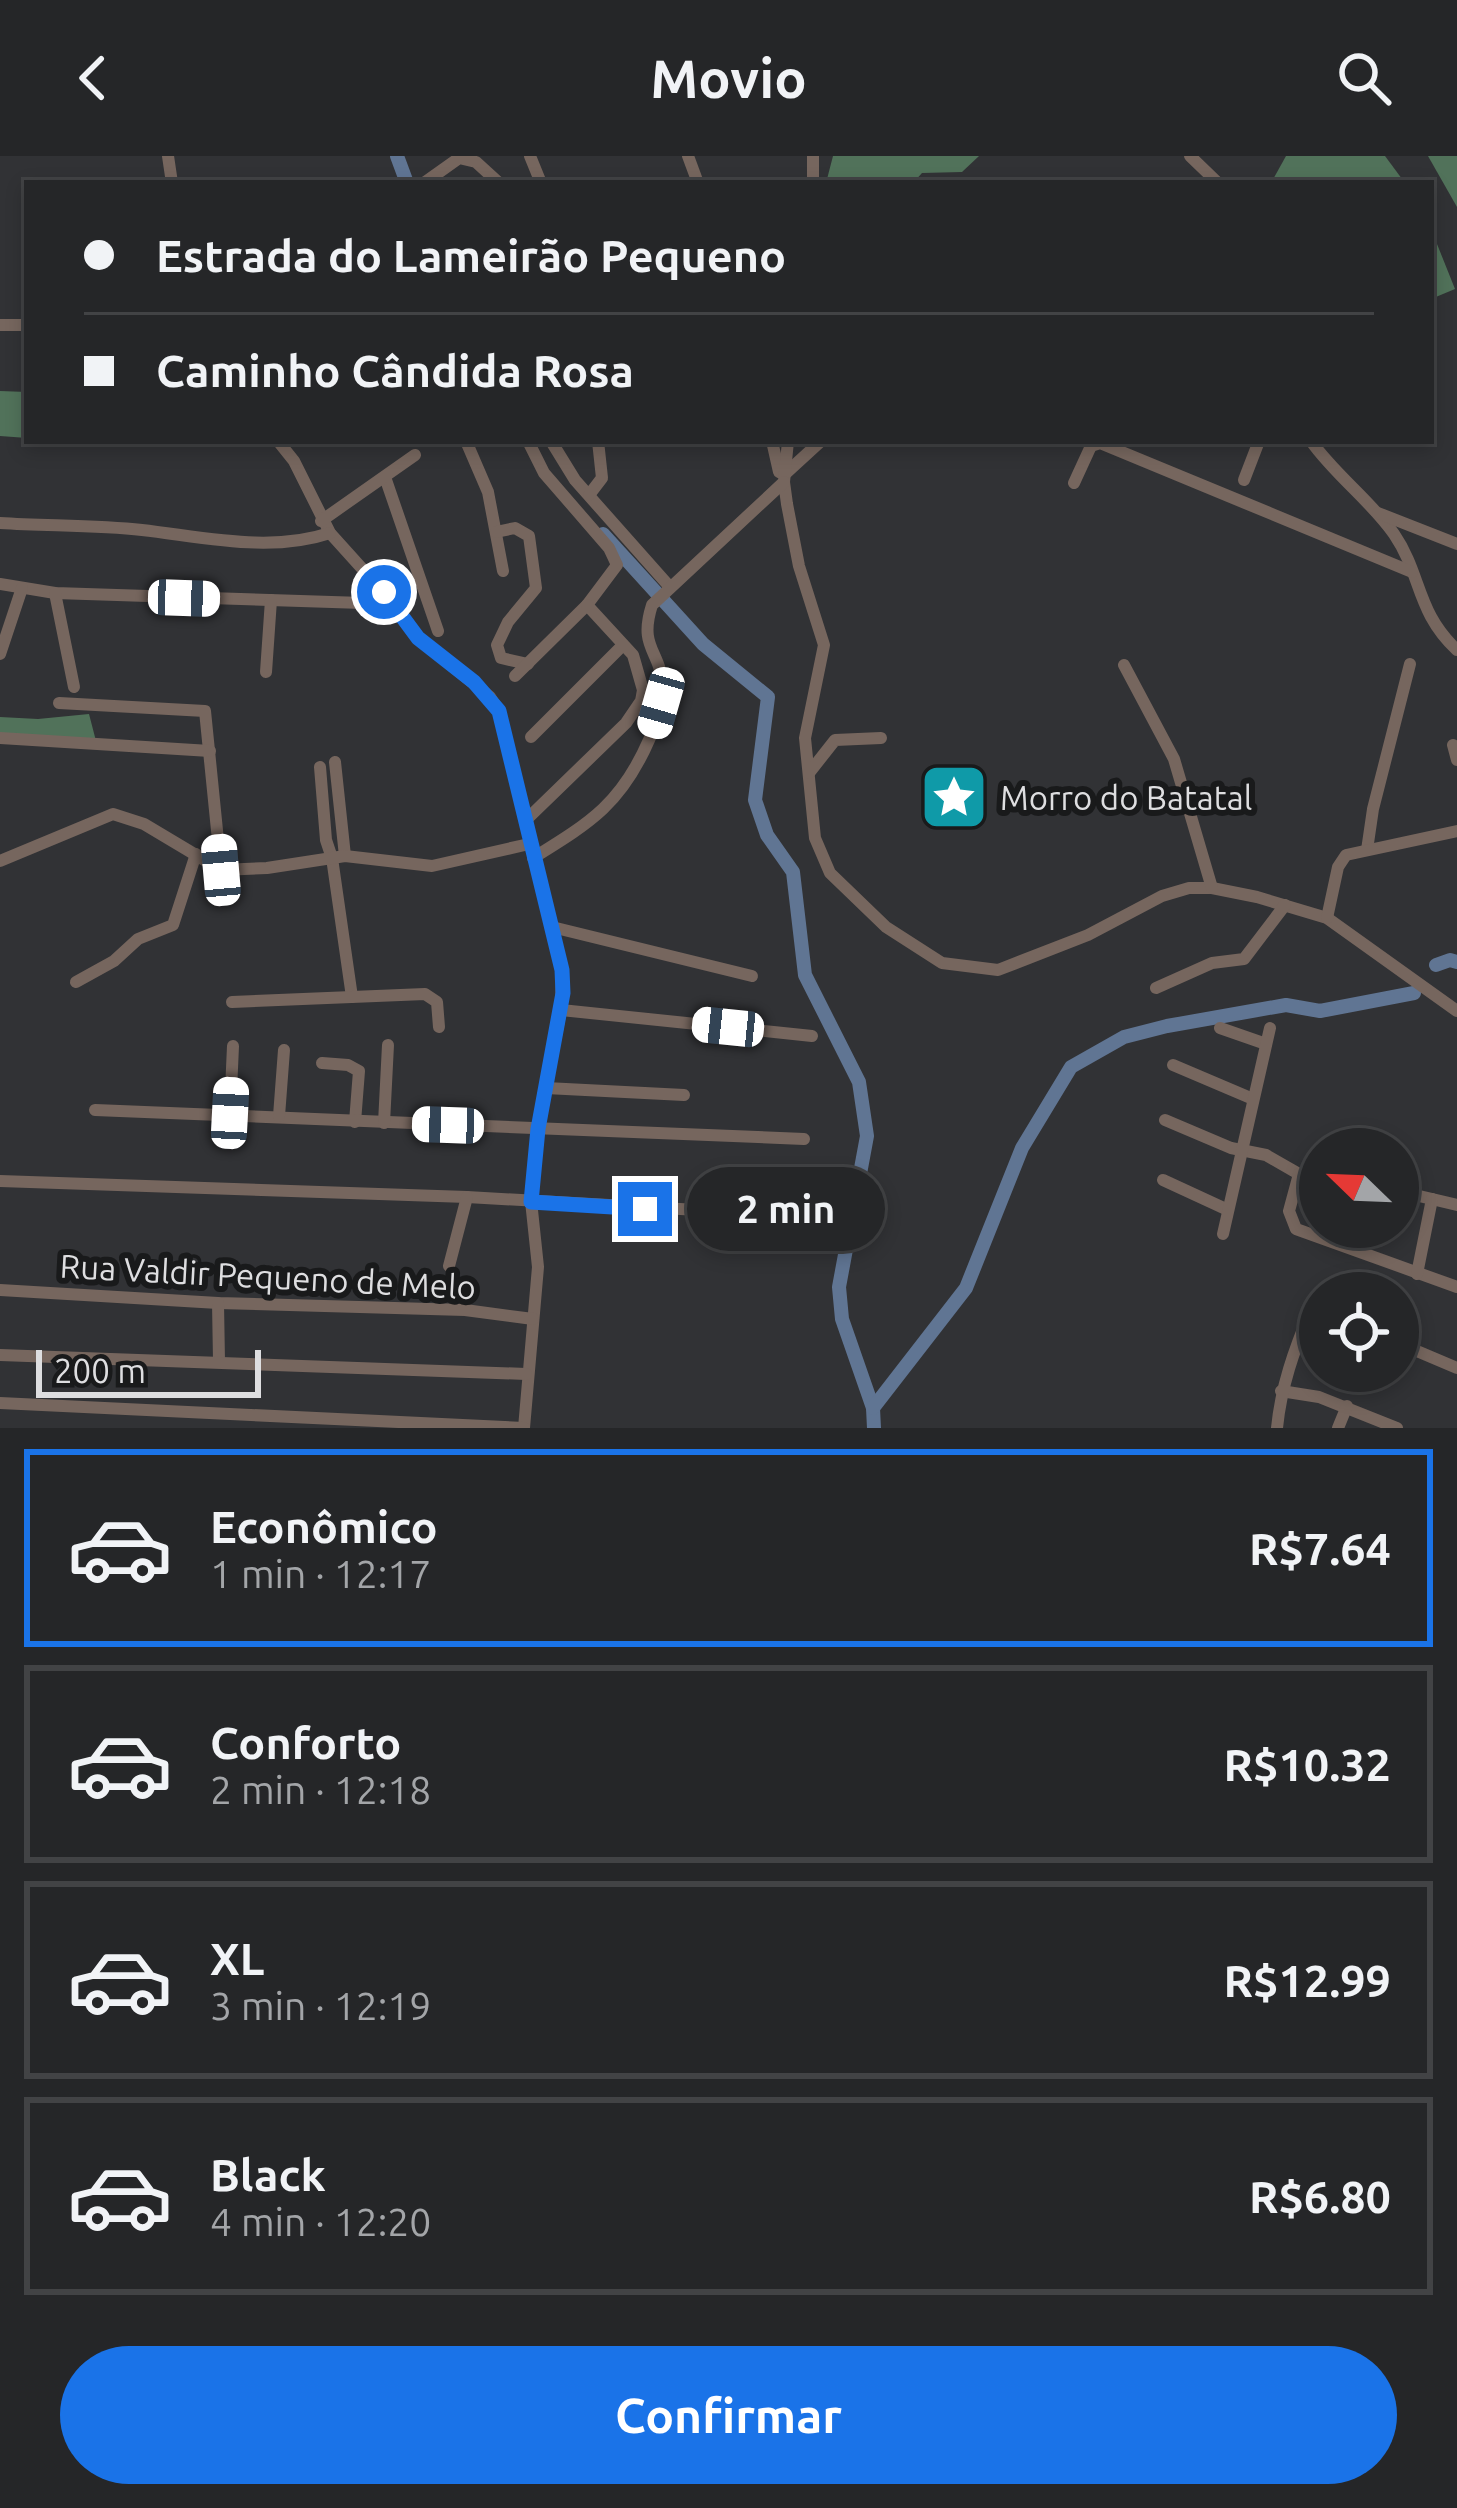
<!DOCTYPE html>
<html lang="pt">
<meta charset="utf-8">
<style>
body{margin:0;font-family:Ubuntu,sans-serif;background:#313234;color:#f1f3f6;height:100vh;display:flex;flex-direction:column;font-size:45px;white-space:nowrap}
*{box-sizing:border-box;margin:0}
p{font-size:39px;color:#a3a5a8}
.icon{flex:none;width:66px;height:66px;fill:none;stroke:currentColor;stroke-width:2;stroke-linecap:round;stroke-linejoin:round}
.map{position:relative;height:1272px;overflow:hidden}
.sheet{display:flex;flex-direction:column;background:#252628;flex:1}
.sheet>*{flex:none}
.guide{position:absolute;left:24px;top:24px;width:1410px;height:264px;border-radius:0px;box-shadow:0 6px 18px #0003,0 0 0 3px #424345;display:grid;align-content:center;height:264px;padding:0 60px;background:#252628}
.needle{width:78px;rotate:293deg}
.tools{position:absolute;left:1299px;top:972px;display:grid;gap:24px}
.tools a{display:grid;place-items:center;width:120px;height:120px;border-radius:50%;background:#252628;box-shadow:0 6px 18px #0003,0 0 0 3px #424345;font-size:60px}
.scale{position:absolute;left:36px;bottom:30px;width:225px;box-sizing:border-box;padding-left:12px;border:6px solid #dedee0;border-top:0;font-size:33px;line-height:42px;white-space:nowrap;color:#dedee0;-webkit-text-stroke:9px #191a1b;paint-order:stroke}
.end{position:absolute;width:54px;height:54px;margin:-27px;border:15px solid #1a73e8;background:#fff;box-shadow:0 0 0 6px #fff}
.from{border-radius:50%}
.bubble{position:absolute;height:84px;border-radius:42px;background:#252628;box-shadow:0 6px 18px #0003,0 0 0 3px #424345;font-size:39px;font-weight:700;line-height:84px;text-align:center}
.car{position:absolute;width:36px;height:72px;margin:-36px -18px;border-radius:15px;box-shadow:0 0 9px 3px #0007;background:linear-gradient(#fff 24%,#345 0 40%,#fff 0 76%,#345 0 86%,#fff 0)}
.guide b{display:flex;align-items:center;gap:42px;height:114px;font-size:45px}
.guide b+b{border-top:3px solid #424345}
.guide i{width:30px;height:30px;background:#f1f3f6}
ul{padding:21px 0 0;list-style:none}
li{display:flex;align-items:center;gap:36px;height:198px;margin:0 24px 18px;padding:0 36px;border:6px solid #424345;border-radius:0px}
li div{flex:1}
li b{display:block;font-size:45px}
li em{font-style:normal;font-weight:700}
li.on{border-color:#1a73e8}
li>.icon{width:108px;height:108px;stroke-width:1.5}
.cta{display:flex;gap:24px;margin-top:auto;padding:24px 60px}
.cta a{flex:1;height:138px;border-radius:72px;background:#1a73e8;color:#fff;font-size:48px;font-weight:700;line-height:138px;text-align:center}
header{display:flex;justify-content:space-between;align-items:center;height:156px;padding:0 60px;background:#252628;font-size:54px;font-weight:700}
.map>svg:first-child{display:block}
.forest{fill:#51725a}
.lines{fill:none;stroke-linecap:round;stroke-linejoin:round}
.river{stroke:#607593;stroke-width:14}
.minor{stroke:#76665e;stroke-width:12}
.route{stroke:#1a73e8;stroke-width:15}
.labels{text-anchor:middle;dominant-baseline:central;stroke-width:12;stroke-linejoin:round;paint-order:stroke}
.poi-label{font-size:33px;fill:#dedee0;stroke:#191a1b;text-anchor:start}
.street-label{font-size:33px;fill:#dedee0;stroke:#191a1b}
</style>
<header><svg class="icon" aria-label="back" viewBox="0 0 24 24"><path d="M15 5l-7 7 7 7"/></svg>Movio<svg class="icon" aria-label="search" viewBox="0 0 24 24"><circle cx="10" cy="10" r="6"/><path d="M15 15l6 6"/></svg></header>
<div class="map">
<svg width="1457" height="1272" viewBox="0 0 1457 1272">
<rect width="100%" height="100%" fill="#313235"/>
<g class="forest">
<path d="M833 0H979L962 16 922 17 913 27H826Z"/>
<path d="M1286 0H1385L1405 27H1271Z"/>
<path d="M1428 0H1457V51Z"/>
<path d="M1431 73 1455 133 1431 143Z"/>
<path d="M0 235 27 236V282L0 280Z"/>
<path d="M89 558 96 585 0 578V561L38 563Z"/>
</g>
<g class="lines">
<g class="river">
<path d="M397 0 407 27"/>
<path d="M603 378 703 488 768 541 755 644 767 679 793 716 805 819 859 926 867 980 839 1131 842 1163 873 1252 874 1272"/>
<path d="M1436 809 1450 804 1457 806"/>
<path d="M873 1252 966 1132 1022 992 1071 911 1124 881 1167 870 1286 849 1320 855 1414 837"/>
</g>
<g class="minor">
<path d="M168 0 172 27"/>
<path d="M530 0 541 27"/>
<path d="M688 0 698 27"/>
<path d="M813 0V27"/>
<path d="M1190 0 1218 27"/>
<path d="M424 27 459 2 476 6 499 27"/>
<path d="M0 169H27"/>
<path d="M278 285 294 305 330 377 394 448 418 482 490 541 499 555 510 598 562 814 561 854 538 973 531 1045 538 1111 524 1272"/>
<path d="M466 285 488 336 503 415"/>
<path d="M551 285 575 324 669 430"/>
<path d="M772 285 779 316 785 318 821 285"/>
<path d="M788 285 784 326 787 348 799 410 824 489 805 582 815 682 830 717 886 771 942 807 998 814 1088 779 1162 740 1189 732H1212L1257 741 1327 762 1457 855"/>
<path d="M1311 285C1335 319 1370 344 1394 378 1422 419 1416 456 1457 494"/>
<path d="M385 321 438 475"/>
<path d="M1244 324 1259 285"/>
<path d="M1074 327 1091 290 1100 287 1412 416"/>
<path d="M589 339 602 322 598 285"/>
<path d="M1378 357 1457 388"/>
<path d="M321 365 415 299"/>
<path d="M0 367C47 370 96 369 142 374 204 381 270 397 330 377"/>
<path d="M496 376 515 372 529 380 536 432 508 466 497 489 501 502 528 508"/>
<path d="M0 428 55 437 394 448"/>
<path d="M55 437 74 531"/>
<path d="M0 498 22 432"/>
<path d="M1124 509 1174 603 1212 732"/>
<path d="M266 516 271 444"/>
<path d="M515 520 587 449 617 409 609 392 544 317 528 285"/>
<path d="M59 547 205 555 221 714"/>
<path d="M531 581 623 489"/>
<path d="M0 582 210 595"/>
<path d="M1453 589 1457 604"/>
<path d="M335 606 345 700"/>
<path d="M320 611 326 684 332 702 352 841"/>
<path d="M809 617 835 584 881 582"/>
<path d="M525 665 626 567 641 545 643 534 633 499 587 449"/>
<path d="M1367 694 1373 653 1410 508"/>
<path d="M533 702C591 666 621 648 649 584 656 568 663 547 662 529 661 494 638 493 652 449L784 326"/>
<path d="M0 705 113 658 144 668 221 714 267 712 345 700 432 710 529 688"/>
<path d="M1327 762 1338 711 1346 699 1457 675"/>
<path d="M552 771 752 820"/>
<path d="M76 826 114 805 138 783 173 769 196 698"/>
<path d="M1156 832 1212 807 1244 803 1285 749"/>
<path d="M232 846 425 838 437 846 439 871"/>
<path d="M561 854 812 880"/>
<path d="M1220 872 1266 888"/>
<path d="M322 907 348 909 359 915 355 966"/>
<path d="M1173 909 1253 943"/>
<path d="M546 932 684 939"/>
<path d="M95 954 804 983"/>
<path d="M230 957 233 890"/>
<path d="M279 960 284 894"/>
<path d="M1165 964 1231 992 1266 999 1299 1018"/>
<path d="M384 967 388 889"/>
<path d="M1299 1018 1289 1055 1296 1073 1457 1131"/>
<path d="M1299 1018 1320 1019"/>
<path d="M1163 1024 1228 1054"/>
<path d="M0 1025 467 1041 788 1059"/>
<path d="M1398 1035 1457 1049"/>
<path d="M1223 1078 1270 872"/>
<path d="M449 1110 467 1041"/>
<path d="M1417 1118 1432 1043"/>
<path d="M0 1134 218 1147 465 1154 533 1163"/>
<path d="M218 1147 219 1205"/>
<path d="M1398 1187 1457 1212"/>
<path d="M0 1199 526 1218"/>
<path d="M1281 1235 1319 1241 1397 1272"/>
<path d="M0 1247 524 1272"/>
<path d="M1277 1272C1281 1231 1294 1194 1310 1156L1320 1155"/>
<path d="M1338 1272 1347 1250"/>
</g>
</g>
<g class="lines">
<path class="route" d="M384 436 418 482 474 526 499 555 562 814 563 837 538 973 531 1046 645 1053"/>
</g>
<defs>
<symbol id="sight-square" viewBox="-11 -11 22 22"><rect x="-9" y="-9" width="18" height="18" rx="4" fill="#0f9aa8" stroke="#191a1b"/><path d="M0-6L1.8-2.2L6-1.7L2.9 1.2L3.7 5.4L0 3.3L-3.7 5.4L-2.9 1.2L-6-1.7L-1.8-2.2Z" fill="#fff"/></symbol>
</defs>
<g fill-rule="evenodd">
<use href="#sight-square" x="916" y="603" width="76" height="76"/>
</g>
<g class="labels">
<g class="poi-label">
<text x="1000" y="641">Morro do Batatal</text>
</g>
<g class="street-label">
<text transform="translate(268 1120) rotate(3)">Rua Valdir Pequeno de Melo</text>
</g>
</g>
</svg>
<div class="tools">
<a><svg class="needle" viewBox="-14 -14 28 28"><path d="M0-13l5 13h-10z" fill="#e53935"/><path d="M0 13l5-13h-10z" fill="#a3a5a8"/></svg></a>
<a><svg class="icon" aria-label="locate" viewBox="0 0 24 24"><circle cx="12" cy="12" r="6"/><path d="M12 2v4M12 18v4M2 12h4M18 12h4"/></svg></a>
</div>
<div class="scale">200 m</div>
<i class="end from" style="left:384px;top:436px"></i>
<i class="end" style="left:645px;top:1053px"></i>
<div class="bubble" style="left:687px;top:1011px;width:198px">2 min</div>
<i class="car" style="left:184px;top:442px;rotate:92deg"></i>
<i class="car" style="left:661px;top:547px;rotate:196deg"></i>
<i class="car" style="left:221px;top:714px;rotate:355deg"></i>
<i class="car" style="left:728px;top:871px;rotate:276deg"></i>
<i class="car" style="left:230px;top:957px;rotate:3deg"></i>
<i class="car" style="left:448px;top:969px;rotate:272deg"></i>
<div class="guide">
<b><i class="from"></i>Estrada do Lameirão Pequeno</b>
<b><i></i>Caminho Cândida Rosa</b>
</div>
</div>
<section class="sheet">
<ul>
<li class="on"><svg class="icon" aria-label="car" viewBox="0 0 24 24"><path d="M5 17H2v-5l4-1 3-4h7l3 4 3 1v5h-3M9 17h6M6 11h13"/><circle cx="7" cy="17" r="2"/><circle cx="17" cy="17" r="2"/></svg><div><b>Econômico</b><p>1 min · 12:17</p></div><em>R$7.64</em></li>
<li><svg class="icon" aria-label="car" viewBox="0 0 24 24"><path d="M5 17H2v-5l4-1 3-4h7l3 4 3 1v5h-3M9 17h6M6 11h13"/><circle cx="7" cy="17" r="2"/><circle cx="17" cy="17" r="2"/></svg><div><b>Conforto</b><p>2 min · 12:18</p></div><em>R$10.32</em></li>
<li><svg class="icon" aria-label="car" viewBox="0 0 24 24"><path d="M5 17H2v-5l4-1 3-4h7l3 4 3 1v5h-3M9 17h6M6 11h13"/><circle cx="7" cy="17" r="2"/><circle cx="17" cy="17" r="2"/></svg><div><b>XL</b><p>3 min · 12:19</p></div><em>R$12.99</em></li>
<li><svg class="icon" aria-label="car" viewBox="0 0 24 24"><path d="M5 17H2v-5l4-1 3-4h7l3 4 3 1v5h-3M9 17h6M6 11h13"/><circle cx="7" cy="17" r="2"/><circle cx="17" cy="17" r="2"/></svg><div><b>Black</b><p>4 min · 12:20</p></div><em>R$6.80</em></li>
</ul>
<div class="cta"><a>Confirmar</a></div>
</section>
